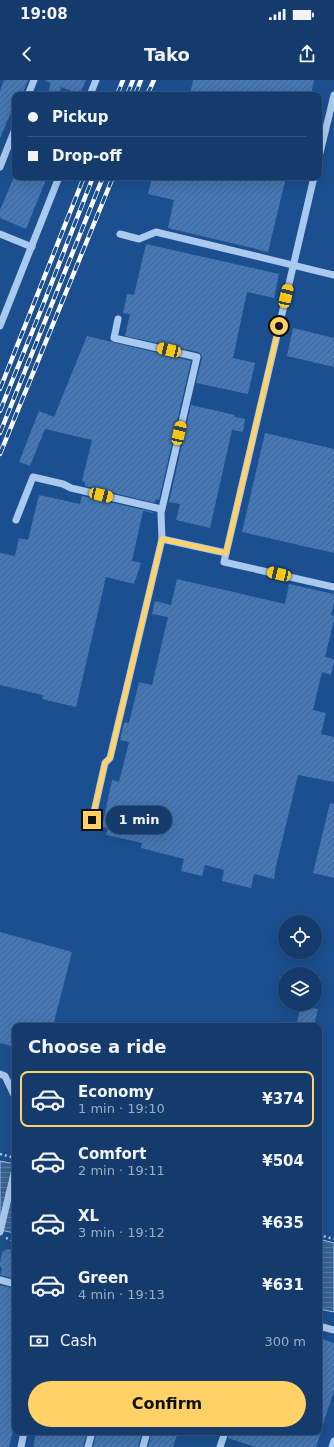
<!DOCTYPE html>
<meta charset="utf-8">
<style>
body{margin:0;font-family:"DejaVu Sans",sans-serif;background:#1d4271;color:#f1f3f6;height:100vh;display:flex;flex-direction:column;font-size:15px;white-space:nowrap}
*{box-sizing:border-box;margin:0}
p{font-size:13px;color:#9dadc1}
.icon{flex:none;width:22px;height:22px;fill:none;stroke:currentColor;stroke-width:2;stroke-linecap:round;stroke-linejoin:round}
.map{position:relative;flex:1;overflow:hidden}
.drawer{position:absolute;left:12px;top:943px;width:310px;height:412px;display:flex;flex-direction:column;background:#143b6b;border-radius:8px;box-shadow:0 4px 16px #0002,0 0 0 1px #33557e}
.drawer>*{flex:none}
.guide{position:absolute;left:12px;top:12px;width:310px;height:88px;border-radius:8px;box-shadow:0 4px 16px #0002,0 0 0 1px #33557e;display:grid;align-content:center;height:88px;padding:0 16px;background:#143b6b}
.buttons{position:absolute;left:278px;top:835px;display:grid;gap:8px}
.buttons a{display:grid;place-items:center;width:44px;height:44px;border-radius:50%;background:#143b6b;box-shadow:0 4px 16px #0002,0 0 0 1px #33557e;font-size:20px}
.end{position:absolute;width:18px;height:18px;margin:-9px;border:5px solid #ffd166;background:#111;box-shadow:0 0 0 2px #111}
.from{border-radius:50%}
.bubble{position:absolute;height:28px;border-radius:14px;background:#143b6b;box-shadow:0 4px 16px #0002,0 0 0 1px #33557e;font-size:13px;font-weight:700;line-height:28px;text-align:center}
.car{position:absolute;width:12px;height:24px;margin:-12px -6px;border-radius:5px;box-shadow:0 0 3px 1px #0007;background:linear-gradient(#f5c518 24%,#345 0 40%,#f5c518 0 76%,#345 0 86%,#f5c518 0)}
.guide b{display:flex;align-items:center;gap:14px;height:38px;font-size:15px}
.guide b+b{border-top:1px solid #33557e}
.guide i{width:10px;height:10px;background:#f1f3f6}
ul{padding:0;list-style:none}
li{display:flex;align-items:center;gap:12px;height:56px;margin:0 8px 6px;padding:0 8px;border:2px solid transparent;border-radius:8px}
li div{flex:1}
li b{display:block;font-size:15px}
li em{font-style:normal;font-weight:700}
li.on{border-color:#ffd166}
li>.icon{width:36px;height:36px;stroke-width:1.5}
h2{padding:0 16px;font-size:18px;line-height:48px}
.pay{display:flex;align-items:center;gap:10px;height:44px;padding:0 16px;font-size:15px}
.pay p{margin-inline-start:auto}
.cta{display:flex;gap:8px;margin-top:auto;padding:8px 16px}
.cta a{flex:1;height:46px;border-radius:24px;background:#ffd166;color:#111;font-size:16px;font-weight:700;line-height:46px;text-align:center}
.status{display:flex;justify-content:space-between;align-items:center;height:28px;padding:0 20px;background:#143b6b;direction:ltr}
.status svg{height:11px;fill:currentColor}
header{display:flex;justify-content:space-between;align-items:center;height:52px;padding:0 16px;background:#143b6b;font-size:18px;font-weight:700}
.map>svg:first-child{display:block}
.water{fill:url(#water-rules);stroke:#9cc4f0}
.building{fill:url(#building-hatch)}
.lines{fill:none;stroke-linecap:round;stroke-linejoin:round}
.path{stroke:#a9c9ee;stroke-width:2.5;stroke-dasharray:2 3;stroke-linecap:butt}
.minor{stroke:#a9c9ee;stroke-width:7}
.rail-casing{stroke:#fff;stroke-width:4.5}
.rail{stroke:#1b4f8f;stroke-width:3;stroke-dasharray:9;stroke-linecap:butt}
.route{stroke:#ffd166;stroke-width:5}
</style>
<div class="status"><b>19:08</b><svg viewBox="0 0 49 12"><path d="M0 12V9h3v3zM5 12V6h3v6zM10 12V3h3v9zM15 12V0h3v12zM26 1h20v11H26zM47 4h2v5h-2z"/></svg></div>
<header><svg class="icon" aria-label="back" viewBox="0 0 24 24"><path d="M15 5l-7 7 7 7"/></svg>Tako<svg class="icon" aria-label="share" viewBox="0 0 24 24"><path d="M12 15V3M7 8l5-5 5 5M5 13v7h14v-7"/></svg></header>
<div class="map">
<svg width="334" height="1367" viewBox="0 0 334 1367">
<defs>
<pattern id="water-rules" width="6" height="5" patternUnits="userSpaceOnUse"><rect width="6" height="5" fill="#3c6290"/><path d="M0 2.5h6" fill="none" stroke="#597aa1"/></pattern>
<pattern id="building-hatch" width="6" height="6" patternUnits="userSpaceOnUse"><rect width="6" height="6" fill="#4478b7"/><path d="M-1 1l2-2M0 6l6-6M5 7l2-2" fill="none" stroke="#486282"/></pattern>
</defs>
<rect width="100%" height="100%" fill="#1b4f8f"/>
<g class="water">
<path d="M0 1081 15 1084V1153L0 1150Z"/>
<path d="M319 1159 334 1163V1232L319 1229Z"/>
</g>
<g class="building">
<path d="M4 0H28L22 15H15V23L0 58V11Z"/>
<path d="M46 0H86L80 14 61 7 58 15H47L51 3 46 1Z"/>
<path d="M193 0H314L311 15H190Z"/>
<path d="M14 97H47L26 149 0 138V130Z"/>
<path d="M152 97 166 100 167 97H225L242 101 243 97H286L268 172 168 148 174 120 148 114Z"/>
<path d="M146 164 279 194 274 218 247 212 233 278 255 283 248 314 196 303 202 278 201 274 198 272 125 256 130 234 123 233 127 214 134 215Z"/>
<path d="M293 248 334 258V287L287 276Z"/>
<path d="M87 256 191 281 159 420 156 419 155 423 85 406V402L82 401 92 360 45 349 30 386 19 382 39 331 54 337Z"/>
<path d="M191 325 235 335V337L245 339 243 352 232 350 210 448 176 440 180 424 169 422Z"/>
<path d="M265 353 334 369V473L242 452Z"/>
<path d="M39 415 80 424 82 416 153 432V433L143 431 132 481 141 483 134 504 106 497 76 627 42 619 43 615 0 605V473L15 476 19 458 28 460Z"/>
<path d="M177 499 285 524 289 504 334 514V523L331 535 334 536V540L325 577 334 579V581L331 595 322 592 313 630 326 633 321 654 334 657V702L298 695 276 786 274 799 254 794 251 808 222 801 224 790 205 785 202 796 181 791 184 779 141 768 142 763 106 755 108 748 102 747 112 700 119 702 129 662 120 660 124 642 129 643 139 602 152 605 168 537 152 534 155 521 171 525Z"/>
<path d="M330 723 334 724V798L313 793Z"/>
<path d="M0 852 72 872 53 946H15V967L0 963Z"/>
<path d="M301 926 318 929 314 946H296Z"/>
<path d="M7 1169 15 1171V1199L0 1195 2 1189 0 1186V1183L2 1172Z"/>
<path d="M0 1205 15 1209V1342L9 1367H0Z"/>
<path d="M319 1258 334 1263V1311L321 1350H319Z"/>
<path d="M36 1352H87L83 1367H39L33 1366Z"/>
<path d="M97 1352H142L138 1367H93Z"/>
<path d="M152 1352H178L173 1367H148Z"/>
<path d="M230 1352H321L316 1367H255L228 1358Z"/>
</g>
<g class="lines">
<g class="path">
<path d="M0 1074 15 1078"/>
<path d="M319 1155 334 1159"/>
<path d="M6 1158 15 1161"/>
</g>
<g class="minor">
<path d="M28 15 34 0"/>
<path d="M90 15 96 0"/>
<path d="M319 77 334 15"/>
<path d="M0 87 15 49"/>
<path d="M314 97 224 482 334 507"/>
<path d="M0 154 32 167"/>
<path d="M120 154 139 159 156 152 334 195"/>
<path d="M118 239 114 258 197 277 161 433 162 459"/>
<path d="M0 246 59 97"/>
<path d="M16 440 33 397 63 404 71 408 161 429"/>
<path d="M92 741 105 683 110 678 162 459 226 473"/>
<path d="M0 994 5 996 15 1017"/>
<path d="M0 1152 15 1089"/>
<path d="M0 1200 15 1204"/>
<path d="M319 1246 334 1250"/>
<path d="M21 1367 24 1352"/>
<path d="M88 1367 92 1352"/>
<path d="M143 1367 147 1352"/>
<path d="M220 1367 225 1352"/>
<path d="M332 1367 334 1361"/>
</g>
<defs>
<g id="rail">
<path d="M117 15 123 0"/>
<path d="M127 15 133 0"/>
<path d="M135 15 141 0"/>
<path d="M147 15 154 0"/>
<path d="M0 309 84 97"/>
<path d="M0 331 43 225 93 97"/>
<path d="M0 353 103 97"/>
<path d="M0 374 113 97"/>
</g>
</defs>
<use href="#rail" class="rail-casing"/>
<use href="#rail" class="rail"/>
</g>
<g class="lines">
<path class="route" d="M92 740 105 683 110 678 162 459 226 473 279 246"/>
</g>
</svg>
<div class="buttons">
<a><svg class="icon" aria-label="locate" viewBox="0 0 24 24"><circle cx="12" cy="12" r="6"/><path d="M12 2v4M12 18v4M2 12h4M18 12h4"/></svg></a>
<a><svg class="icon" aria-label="layers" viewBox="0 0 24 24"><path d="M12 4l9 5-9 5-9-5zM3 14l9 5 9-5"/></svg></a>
</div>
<i class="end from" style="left:279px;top:246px"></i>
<i class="end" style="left:92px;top:740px"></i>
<div class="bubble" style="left:106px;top:726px;width:66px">1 min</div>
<i class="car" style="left:286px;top:216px;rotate:13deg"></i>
<i class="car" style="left:169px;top:270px;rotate:283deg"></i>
<i class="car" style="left:179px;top:353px;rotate:13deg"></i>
<i class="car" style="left:101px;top:415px;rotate:103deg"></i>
<i class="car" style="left:279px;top:494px;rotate:283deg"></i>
<div class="guide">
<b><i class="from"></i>Pickup</b>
<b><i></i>Drop-off</b>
</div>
<section class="drawer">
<h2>Choose a ride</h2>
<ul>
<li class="on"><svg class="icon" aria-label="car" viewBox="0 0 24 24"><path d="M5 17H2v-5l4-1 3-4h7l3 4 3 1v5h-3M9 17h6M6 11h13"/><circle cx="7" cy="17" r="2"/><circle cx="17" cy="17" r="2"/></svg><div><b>Economy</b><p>1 min · 19:10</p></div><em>¥374</em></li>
<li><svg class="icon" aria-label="car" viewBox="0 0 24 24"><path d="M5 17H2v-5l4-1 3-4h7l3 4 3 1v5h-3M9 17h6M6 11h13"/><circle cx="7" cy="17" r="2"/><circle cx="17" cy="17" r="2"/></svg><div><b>Comfort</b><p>2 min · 19:11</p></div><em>¥504</em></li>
<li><svg class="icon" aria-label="car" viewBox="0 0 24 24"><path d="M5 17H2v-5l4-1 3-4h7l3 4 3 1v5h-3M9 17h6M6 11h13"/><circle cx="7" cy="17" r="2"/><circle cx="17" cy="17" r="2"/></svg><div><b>XL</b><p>3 min · 19:12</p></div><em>¥635</em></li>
<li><svg class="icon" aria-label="car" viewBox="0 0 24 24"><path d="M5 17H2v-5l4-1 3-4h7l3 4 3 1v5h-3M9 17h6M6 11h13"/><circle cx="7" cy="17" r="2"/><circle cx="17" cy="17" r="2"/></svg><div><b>Green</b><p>4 min · 19:13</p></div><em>¥631</em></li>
</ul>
<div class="pay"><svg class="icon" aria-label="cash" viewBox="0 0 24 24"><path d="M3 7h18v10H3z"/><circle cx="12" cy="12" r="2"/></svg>Cash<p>300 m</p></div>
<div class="cta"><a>Confirm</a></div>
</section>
</div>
